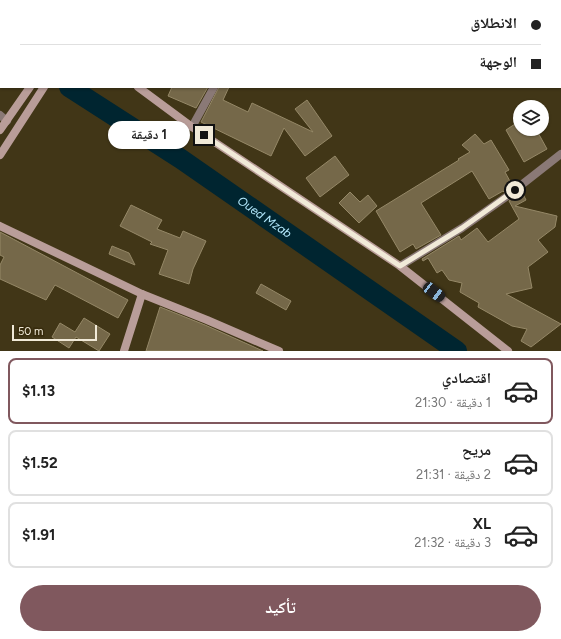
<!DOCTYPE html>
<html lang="ar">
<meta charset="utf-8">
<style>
body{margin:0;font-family:Figtree,"Noto Naskh Arabic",sans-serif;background:#f6f6f6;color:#222;direction:rtl;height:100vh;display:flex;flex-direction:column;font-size:15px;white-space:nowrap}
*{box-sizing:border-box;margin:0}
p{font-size:13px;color:#767676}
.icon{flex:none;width:22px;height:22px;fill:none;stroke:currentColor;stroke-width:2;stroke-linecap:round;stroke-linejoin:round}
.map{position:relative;height:351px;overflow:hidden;direction:ltr}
.side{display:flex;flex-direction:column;background:#fff;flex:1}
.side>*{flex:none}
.hud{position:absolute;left:0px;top:0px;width:561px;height:88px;box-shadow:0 1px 3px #0004;direction:rtl;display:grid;align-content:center;height:88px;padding:0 20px;background:#fff}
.tools{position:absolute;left:513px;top:100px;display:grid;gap:8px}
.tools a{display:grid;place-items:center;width:36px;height:36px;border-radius:50%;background:#fff;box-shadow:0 1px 3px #0004;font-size:20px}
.scale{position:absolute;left:12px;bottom:10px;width:85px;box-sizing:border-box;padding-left:4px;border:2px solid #f1ead8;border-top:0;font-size:11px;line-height:14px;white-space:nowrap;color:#f1ead8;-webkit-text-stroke:3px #372b0c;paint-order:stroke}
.end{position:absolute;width:18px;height:18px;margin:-9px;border:5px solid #f1ead8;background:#111;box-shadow:0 0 0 2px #111}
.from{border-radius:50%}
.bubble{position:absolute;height:28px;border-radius:14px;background:#fff;box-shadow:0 1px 3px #0004;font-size:13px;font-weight:700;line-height:28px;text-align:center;direction:rtl}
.car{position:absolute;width:12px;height:24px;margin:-12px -6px;border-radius:5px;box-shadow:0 0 3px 1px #0007;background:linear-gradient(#222 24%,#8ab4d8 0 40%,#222 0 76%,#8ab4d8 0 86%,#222 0)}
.hud b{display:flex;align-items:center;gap:14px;height:38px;font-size:15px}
.hud b+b{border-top:1px solid #e0e0e0}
.hud i{width:10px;height:10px;background:#222}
ul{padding:7px 0 0;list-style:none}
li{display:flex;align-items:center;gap:12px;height:66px;margin:0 8px 6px;padding:0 12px;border:2px solid #e0e0e0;border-radius:8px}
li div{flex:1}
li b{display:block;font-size:15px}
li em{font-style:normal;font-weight:700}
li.selected{border-color:#80585e}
li>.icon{width:36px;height:36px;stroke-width:1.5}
.action{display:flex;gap:8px;margin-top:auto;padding:8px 20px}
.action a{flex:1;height:46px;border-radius:24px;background:#80585e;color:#fff;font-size:16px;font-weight:700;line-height:46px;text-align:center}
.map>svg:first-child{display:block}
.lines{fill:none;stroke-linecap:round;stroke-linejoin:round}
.river{stroke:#002530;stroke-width:20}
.building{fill:#756849;stroke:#958867}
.street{stroke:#8a7976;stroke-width:8}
.secondary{stroke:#b99d99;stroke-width:8}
.route{stroke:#f1ead8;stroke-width:5}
.labels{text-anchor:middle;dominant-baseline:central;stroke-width:3.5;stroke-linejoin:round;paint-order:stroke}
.water-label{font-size:12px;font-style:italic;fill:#b4eafe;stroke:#372b0c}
</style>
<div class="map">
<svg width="561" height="351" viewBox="0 0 561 351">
<rect width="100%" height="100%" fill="#413617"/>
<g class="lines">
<g class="river">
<path d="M0 42 1 43"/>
<path id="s1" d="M69 87 181 159 457 351"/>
</g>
</g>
<g class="building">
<path d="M172 87H208L196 108 168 96Z"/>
<path d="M219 87H229L223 100 248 112 252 103 313 132 295 109 307 100 332 136 305 156 284 128 271 156 201 122Z"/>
<path d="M518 122 520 129H536L547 149 524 162 506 130Z"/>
<path d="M475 134 484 144 491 140 509 170 505 172 512 185 504 192 503 191 489 199 472 171 421 203 441 235 416 249 413 244 400 252 376 211 459 160 458 159 470 152 462 145Z"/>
<path d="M335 156 349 175 320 197 306 178Z"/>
<path d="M350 192 360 202 368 195 377 206 359 223 339 203Z"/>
<path d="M522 192 526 200 515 206 557 216 555 227 538 240 548 252 528 267 532 288 506 294 561 324 531 347 521 341 527 329 512 326 478 307 479 303 460 292 462 283 449 280 442 270 437 273 428 258 423 261 422 259 459 236 461 240 477 228 488 242 519 219 509 201Z"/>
<path d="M131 205 162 220 157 229 180 238 183 231 206 241 193 269 189 284 159 274 168 250 150 244 152 242 120 226Z"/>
<path d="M0 232 128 300 118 318 55 285 46 300 0 279V265L4 257 0 255Z"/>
<path d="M112 246 129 253 135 265 109 254Z"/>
<path d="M261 284 291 301 286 310 256 293Z"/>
<path d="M160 307 205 325 263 351H146Z"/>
<path d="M84 318 110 334 99 351 76 337 69 348 52 337 60 323 75 332Z"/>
</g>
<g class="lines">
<g class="street">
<path d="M337 0 338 1"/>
<path d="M496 0 498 1"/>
<path d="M263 1 264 0"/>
<path d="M560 27H561"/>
<path d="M560 81H561"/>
<path d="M0 115 7 121"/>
<path d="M192 127 214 87"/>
<path d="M400 266 462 228 506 197 561 154"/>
</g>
<g class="secondary">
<path d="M3 0 5 1"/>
<path d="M115 1 116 0"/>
<path d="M139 1 140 0"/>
<path d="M138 87 192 127 400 266 508 351"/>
<path d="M0 130 30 87"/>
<path d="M0 155 44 87"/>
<path d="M0 226 142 294 207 320 279 351"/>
<path d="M124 351 142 294"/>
</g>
</g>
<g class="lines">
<path class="route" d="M204 135 400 266 462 228 515 190"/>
</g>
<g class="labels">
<g class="water-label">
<text stroke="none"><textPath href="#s1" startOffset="235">Oued Mzab</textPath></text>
</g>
</g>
</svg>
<div class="tools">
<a><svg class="icon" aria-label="layers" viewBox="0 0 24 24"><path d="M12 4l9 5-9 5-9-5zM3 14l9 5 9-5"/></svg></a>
</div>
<div class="scale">50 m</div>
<i class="end from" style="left:515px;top:190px"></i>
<i class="end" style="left:204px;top:135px"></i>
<div class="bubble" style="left:108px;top:121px;width:82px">1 دقيقة</div>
<i class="car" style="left:434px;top:292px;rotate:127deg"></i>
<div class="hud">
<b><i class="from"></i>الانطلاق</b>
<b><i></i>الوجهة</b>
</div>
</div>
<section class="side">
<ul>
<li class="selected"><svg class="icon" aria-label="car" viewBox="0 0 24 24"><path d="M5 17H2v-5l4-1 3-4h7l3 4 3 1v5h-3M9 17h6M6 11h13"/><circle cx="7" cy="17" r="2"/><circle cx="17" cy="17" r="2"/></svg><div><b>اقتصادي</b><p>1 دقيقة · 21:30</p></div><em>$1.13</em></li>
<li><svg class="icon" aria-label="car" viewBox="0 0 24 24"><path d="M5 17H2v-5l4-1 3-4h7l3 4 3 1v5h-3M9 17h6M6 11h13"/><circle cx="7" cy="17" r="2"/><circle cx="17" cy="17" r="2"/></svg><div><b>مريح</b><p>2 دقيقة · 21:31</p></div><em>$1.52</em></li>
<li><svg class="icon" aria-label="car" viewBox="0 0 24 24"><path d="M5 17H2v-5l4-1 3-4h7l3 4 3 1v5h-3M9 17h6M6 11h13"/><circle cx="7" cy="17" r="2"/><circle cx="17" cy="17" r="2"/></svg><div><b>XL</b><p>3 دقيقة · 21:32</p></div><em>$1.91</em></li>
</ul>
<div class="action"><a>تأكيد</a></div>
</section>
